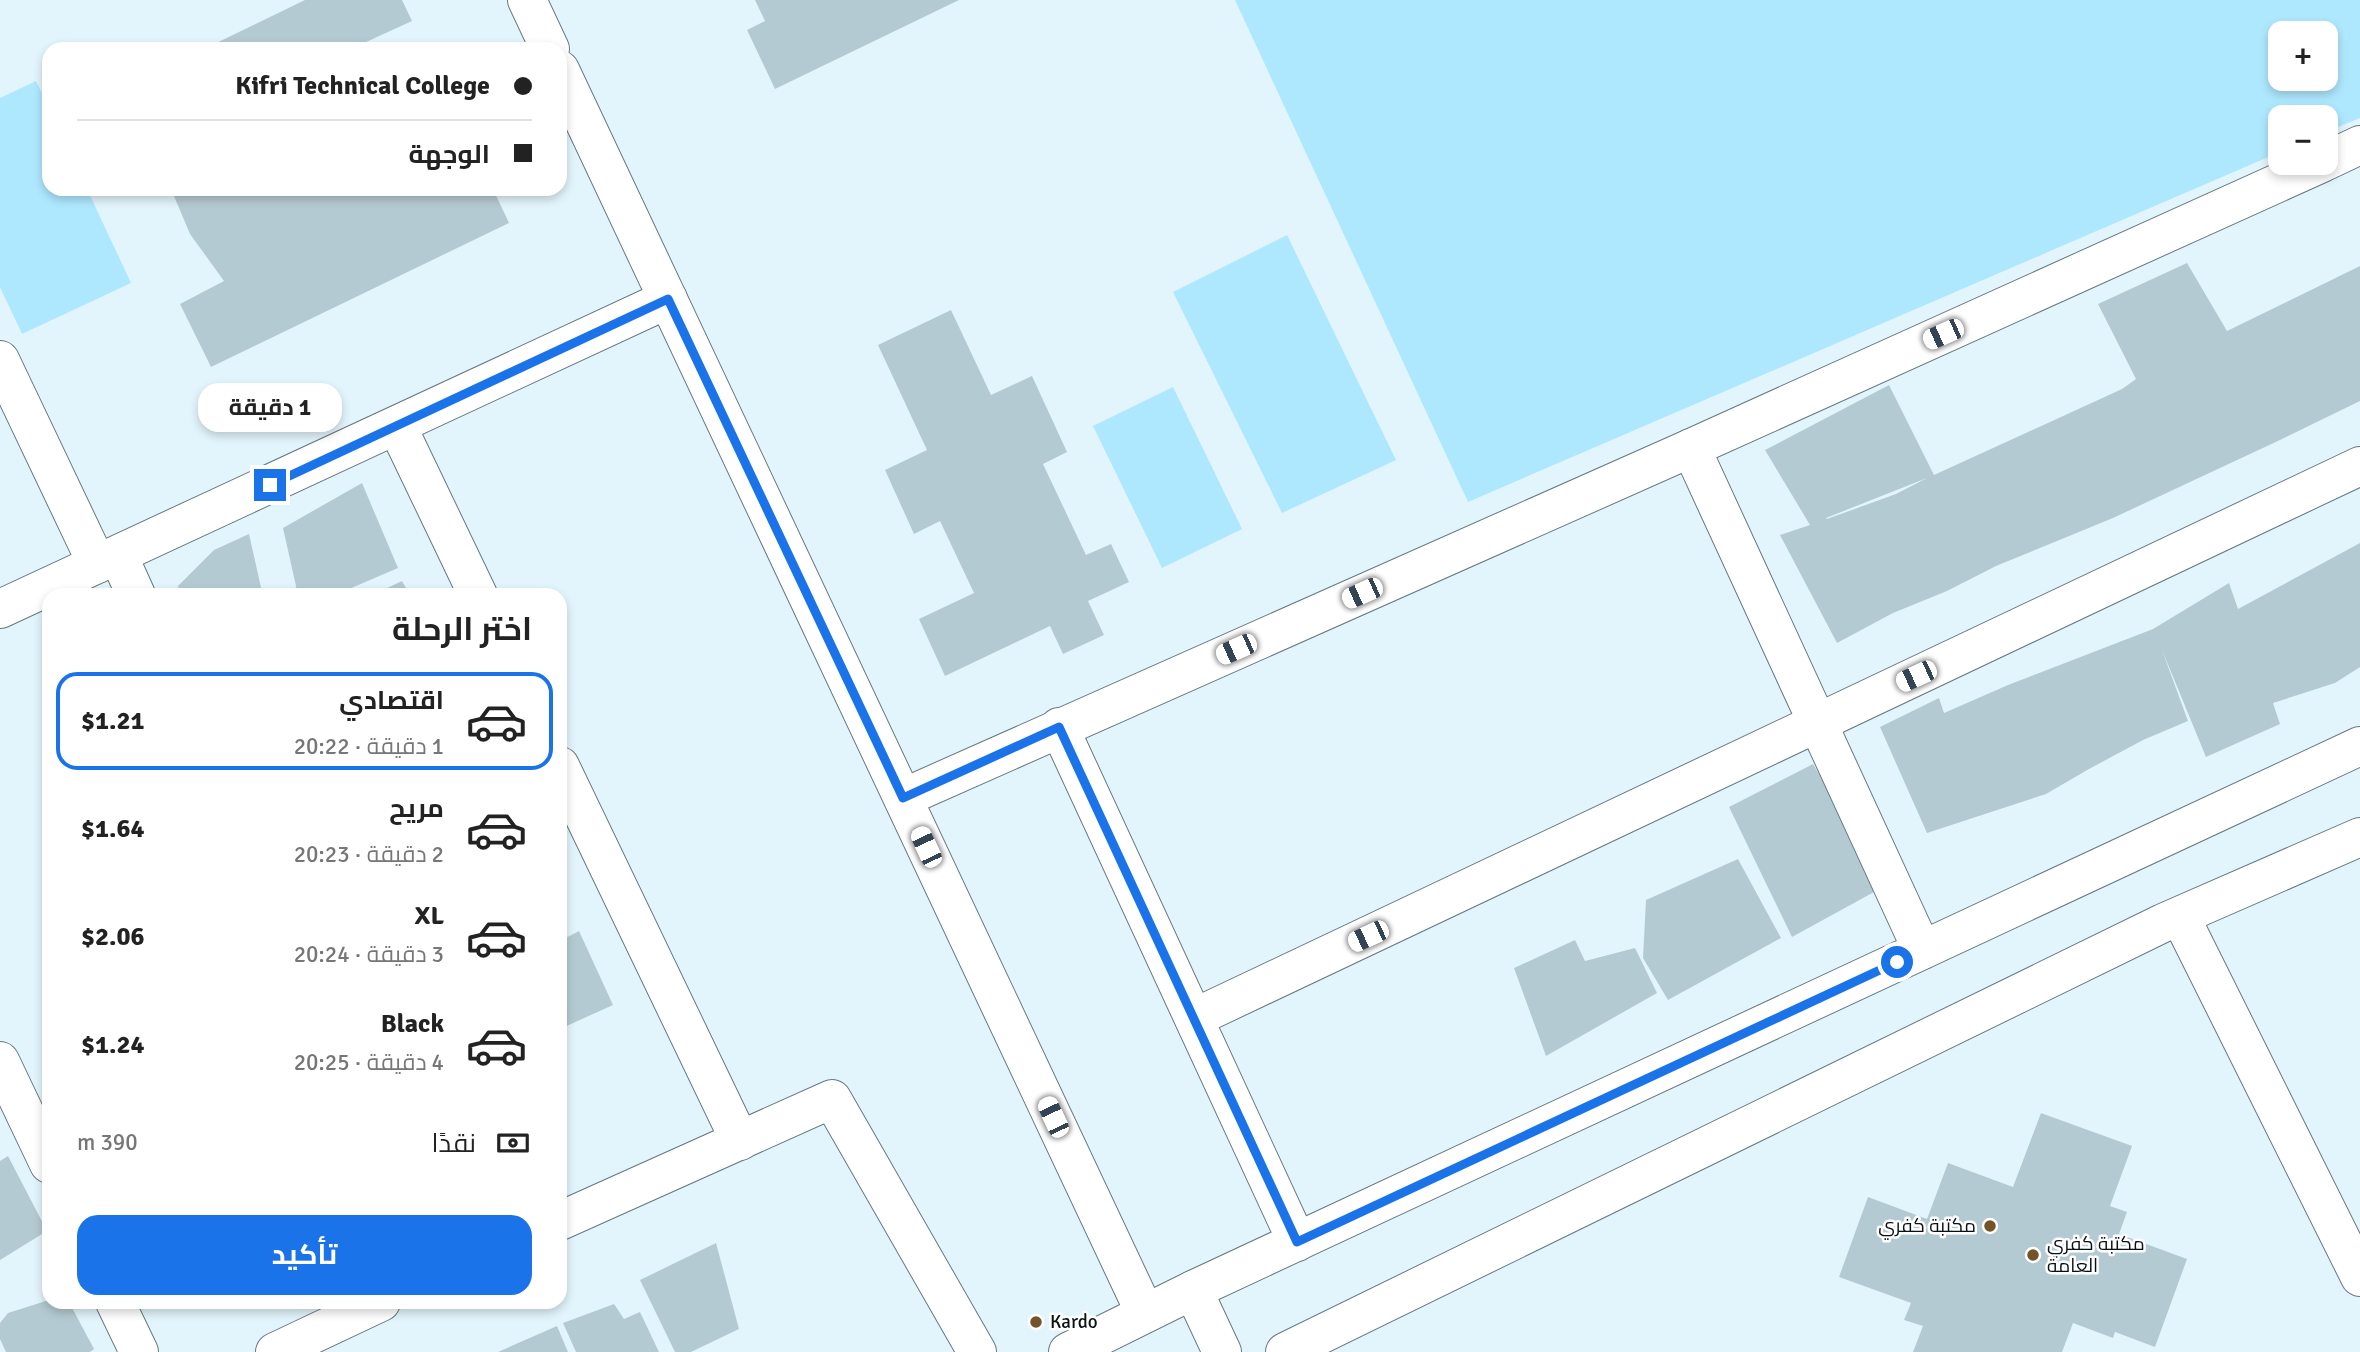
<!DOCTYPE html>
<html lang="ar">
<meta charset="utf-8">
<style>
body{margin:0;font-family:Signika,Cairo,sans-serif;background:#f2f2f2;color:#222;direction:rtl;height:100vh;display:flex;flex-direction:column;font-size:26px;white-space:nowrap}
*{box-sizing:border-box;margin:0}
p{font-size:23px;color:#767676}
.icon{flex:none;width:38px;height:38px;fill:none;stroke:currentColor;stroke-width:2;stroke-linecap:round;stroke-linejoin:round}
.map{position:relative;flex:1;overflow:hidden;direction:ltr}
.drawer{position:absolute;left:42px;top:588px;width:525px;height:721px;display:flex;flex-direction:column;background:#fff;border-radius:21px;box-shadow:0 4px 10px #0003;direction:rtl}
.drawer>*{flex:none}
.banner{position:absolute;left:42px;top:42px;width:525px;height:154px;border-radius:21px;box-shadow:0 4px 10px #0003;direction:rtl;display:grid;align-content:center;height:154px;padding:0 35px;background:#fff}
.tools{position:absolute;left:2268px;top:21px;display:grid;gap:14px}
.tools a{display:grid;place-items:center;width:70px;height:70px;border-radius:14px;background:#fff;box-shadow:0 4px 10px #0003;font-size:35px}
.end{position:absolute;width:32px;height:32px;margin:-16px;border:9px solid #1a73e8;background:#fff;box-shadow:0 0 0 4px #fff}
.from{border-radius:50%}
.bubble{position:absolute;height:49px;border-radius:21px;background:#fff;box-shadow:0 4px 10px #0003;font-size:23px;font-weight:700;line-height:49px;text-align:center;direction:rtl}
.car{position:absolute;width:21px;height:42px;margin:-21px -10px;border-radius:9px;box-shadow:0 0 5px 2px #0007;background:linear-gradient(#fff 24%,#345 0 40%,#fff 0 76%,#345 0 86%,#fff 0)}
.banner b{display:flex;align-items:center;gap:24px;height:66px;font-size:26px}
.banner b+b{border-top:2px solid #e0e0e0}
.banner i{width:18px;height:18px;background:#222}
ul{padding:0;list-style:none}
li{display:flex;align-items:center;gap:21px;height:98px;margin:0 14px 10px;padding:0 21px;border:4px solid transparent;border-radius:21px}
li div{flex:1}
li b{display:block;font-size:26px}
li em{font-style:normal;font-weight:700}
li.on{border-color:#1a73e8}
li>.icon{width:63px;height:63px;stroke-width:1.5}
h2{padding:0 35px;font-size:32px;line-height:84px}
.pay{display:flex;align-items:center;gap:18px;height:77px;padding:0 35px;font-size:26px}
.pay p{margin-inline-start:auto}
.button{display:flex;gap:14px;margin-top:auto;padding:14px 35px}
.button a{flex:1;height:80px;border-radius:21px;background:#1a73e8;color:#fff;font-size:28px;font-weight:700;line-height:80px;text-align:center}
.map>svg:first-child{display:block}
.green{fill:#aee8ff;fill-rule:evenodd}
.building{fill:#b4cad2;fill-rule:evenodd}
.lines{fill:none;stroke-linecap:round;stroke-linejoin:round}
.minor-casing{stroke:#657981;stroke-width:40}
.minor{stroke:#fff;stroke-width:38}
.route{stroke:#1a73e8;stroke-width:9}
.poi-dot{fill:#725428;stroke:#fff;stroke-width:2.5}
.labels{text-anchor:middle;dominant-baseline:central;stroke-width:5;stroke-linejoin:round;paint-order:stroke}
.poi-label{font-size:19px;fill:#081013;stroke:#fff;text-anchor:start}
</style>
<div class="map">
<svg width="2360" height="1352" viewBox="0 0 2360 1352">
<rect width="100%" height="100%" fill="#e3f5fc"/>
<g class="green">
<path d="M1235 0H2360V118L2326 132V117H2280V152L1468 502ZM2326 33V79H2280V33Z"/>
<path d="M36 81 49 108V189H87L131 283 22 334 0 287V98Z"/>
<path d="M1287 235 1396 460 1282 513 1173 292Z"/>
<path d="M1173 387 1242 529 1162 568 1093 426Z"/>
</g>
<g class="building">
<path d="M305 0H402L412 21 364 43 374 49H204Z"/>
<path d="M755 0H959L775 89 747 30 765 21Z"/>
<path d="M171 189H493L509 223 211 367 180 304 224 281 190 234Z"/>
<path d="M2187 263 2227 331 2360 266V401L2280 440 2113 518 1996 566 1947 591 1893 613 1837 643 1780 535 1810 525 1765 450 1889 385 1934 475 2122 389 2136 379 2098 304ZM1927 478 1896 494 1827 519 1826 518Z"/>
<path d="M951 310 991 395 1032 376 1067 452 1043 464 1086 555 1111 544 1129 582 1088 601 1104 635 1063 654 1050 626 945 676 919 619 974 593 940 521 914 534 885 470 927 450 878 345Z"/>
<path d="M362 483 398 568 335 595H298L283 528Z"/>
<path d="M249 534 262 592 256 595H180L178 586 214 550Z"/>
<path d="M2360 543V667L2335 683 2273 703 2280 724 2206 757 2162 650 2188 721 2143 740 2089 769 2046 794 1927 833 1880 727 1939 698 1944 713 2008 685 2153 629 2229 583 2238 609Z"/>
<path d="M402 581 410 595H372Z"/>
<path d="M1813 764 1885 886 1792 937 1729 807Z"/>
<path d="M1738 859 1781 938 1668 1000 1643 958 1646 900Z"/>
<path d="M579 931 613 1005 560 1029V941Z"/>
<path d="M1575 940 1585 961 1635 948 1657 993 1546 1056 1514 968Z"/>
<path d="M2041 1113 2132 1146 2110 1206 2127 1212 2119 1234 2187 1259 2155 1347 2115 1332 2113 1338 2073 1323 2062 1352H1913L1923 1326 1904 1320 1911 1303 1839 1277 1868 1197 1927 1219 1948 1163 2013 1187Z"/>
<path d="M8 1156 47 1231 0 1260V1161Z"/>
<path d="M716 1243 739 1329 691 1352H675L640 1280Z"/>
<path d="M49 1300 69 1302 94 1349 90 1352H6L0 1339V1323L8 1313Z"/>
<path d="M614 1304 624 1319 640 1312 659 1352H576L563 1323Z"/>
<path d="M557 1326 568 1352H498Z"/>
</g>
<g class="lines">
<defs>
<g id="minor">
<path d="M527 0 550 49"/>
<path d="M560 70 1145 1313"/>
<path d="M2326 161 2360 145"/>
<path d="M0 360 97 564"/>
<path d="M397 426 478 595"/>
<path d="M1691 448 1922 950"/>
<path d="M118 555 136 595"/>
<path d="M0 609 668 299"/>
<path d="M1059 727 1297 1242"/>
<path d="M560 766 740 1141"/>
<path d="M903 798 1691 448 2322 163"/>
<path d="M2180 916 2360 1277"/>
<path d="M1194 1018 2360 466"/>
<path d="M0 1061 49 1164"/>
<path d="M560 1221 832 1099 977 1352"/>
<path d="M1193 1290 1222 1352"/>
<path d="M115 1302 139 1352"/>
<path d="M275 1352 381 1302"/>
<path d="M1068 1352 1193 1290 2360 746"/>
<path d="M1285 1352 2163 923 2360 837"/>
</g>
</defs>
<use href="#minor" class="minor-casing"/>
<use href="#minor" class="minor"/>
</g>
<g class="lines">
<path class="route" d="M270 485 668 299 903 798 1059 727 1297 1242 1897 962"/>
</g>
<g class="poi-dot">
<circle cx="1990" cy="1226" r="7"/>
<circle cx="2033" cy="1255" r="7"/>
<circle cx="1036" cy="1322" r="7"/>
</g>
<g class="labels">
<g class="poi-label">
<text x="1976" y="1226" text-anchor="end">مكتبة كفري</text>
<text x="2047" y="1244">مكتبة كفري<tspan x="2047" dy="22">العامة</tspan></text>
<text x="1050" y="1322">Kardo</text>
</g>
</g>
</svg>
<div class="tools">
<a>+</a>
<a>−</a>
</div>
<i class="end from" style="left:1897px;top:962px"></i>
<i class="end" style="left:270px;top:485px"></i>
<div class="bubble" style="left:198px;top:383px;width:144px">1 دقيقة</div>
<i class="car" style="left:1943px;top:334px;rotate:246deg"></i>
<i class="car" style="left:1362px;top:593px;rotate:246deg"></i>
<i class="car" style="left:1236px;top:649px;rotate:246deg"></i>
<i class="car" style="left:1916px;top:676px;rotate:245deg"></i>
<i class="car" style="left:926px;top:847px;rotate:335deg"></i>
<i class="car" style="left:1368px;top:936px;rotate:245deg"></i>
<i class="car" style="left:1053px;top:1117px;rotate:335deg"></i>
<div class="banner">
<b><i class="from"></i>Kifri Technical College</b>
<b><i></i>الوجهة</b>
</div>
<section class="drawer">
<h2>اختر الرحلة</h2>
<ul>
<li class="on"><svg class="icon" aria-label="car" viewBox="0 0 24 24"><path d="M5 17H2v-5l4-1 3-4h7l3 4 3 1v5h-3M9 17h6M6 11h13"/><circle cx="7" cy="17" r="2"/><circle cx="17" cy="17" r="2"/></svg><div><b>اقتصادي</b><p>1 دقيقة · 20:22</p></div><em>$1.21</em></li>
<li><svg class="icon" aria-label="car" viewBox="0 0 24 24"><path d="M5 17H2v-5l4-1 3-4h7l3 4 3 1v5h-3M9 17h6M6 11h13"/><circle cx="7" cy="17" r="2"/><circle cx="17" cy="17" r="2"/></svg><div><b>مريح</b><p>2 دقيقة · 20:23</p></div><em>$1.64</em></li>
<li><svg class="icon" aria-label="car" viewBox="0 0 24 24"><path d="M5 17H2v-5l4-1 3-4h7l3 4 3 1v5h-3M9 17h6M6 11h13"/><circle cx="7" cy="17" r="2"/><circle cx="17" cy="17" r="2"/></svg><div><b>XL</b><p>3 دقيقة · 20:24</p></div><em>$2.06</em></li>
<li><svg class="icon" aria-label="car" viewBox="0 0 24 24"><path d="M5 17H2v-5l4-1 3-4h7l3 4 3 1v5h-3M9 17h6M6 11h13"/><circle cx="7" cy="17" r="2"/><circle cx="17" cy="17" r="2"/></svg><div><b>Black</b><p>4 دقيقة · 20:25</p></div><em>$1.24</em></li>
</ul>
<div class="pay"><svg class="icon" aria-label="cash" viewBox="0 0 24 24"><path d="M3 7h18v10H3z"/><circle cx="12" cy="12" r="2"/></svg>نقدًا<p>390 m</p></div>
<div class="button"><a>تأكيد</a></div>
</section>
</div>
